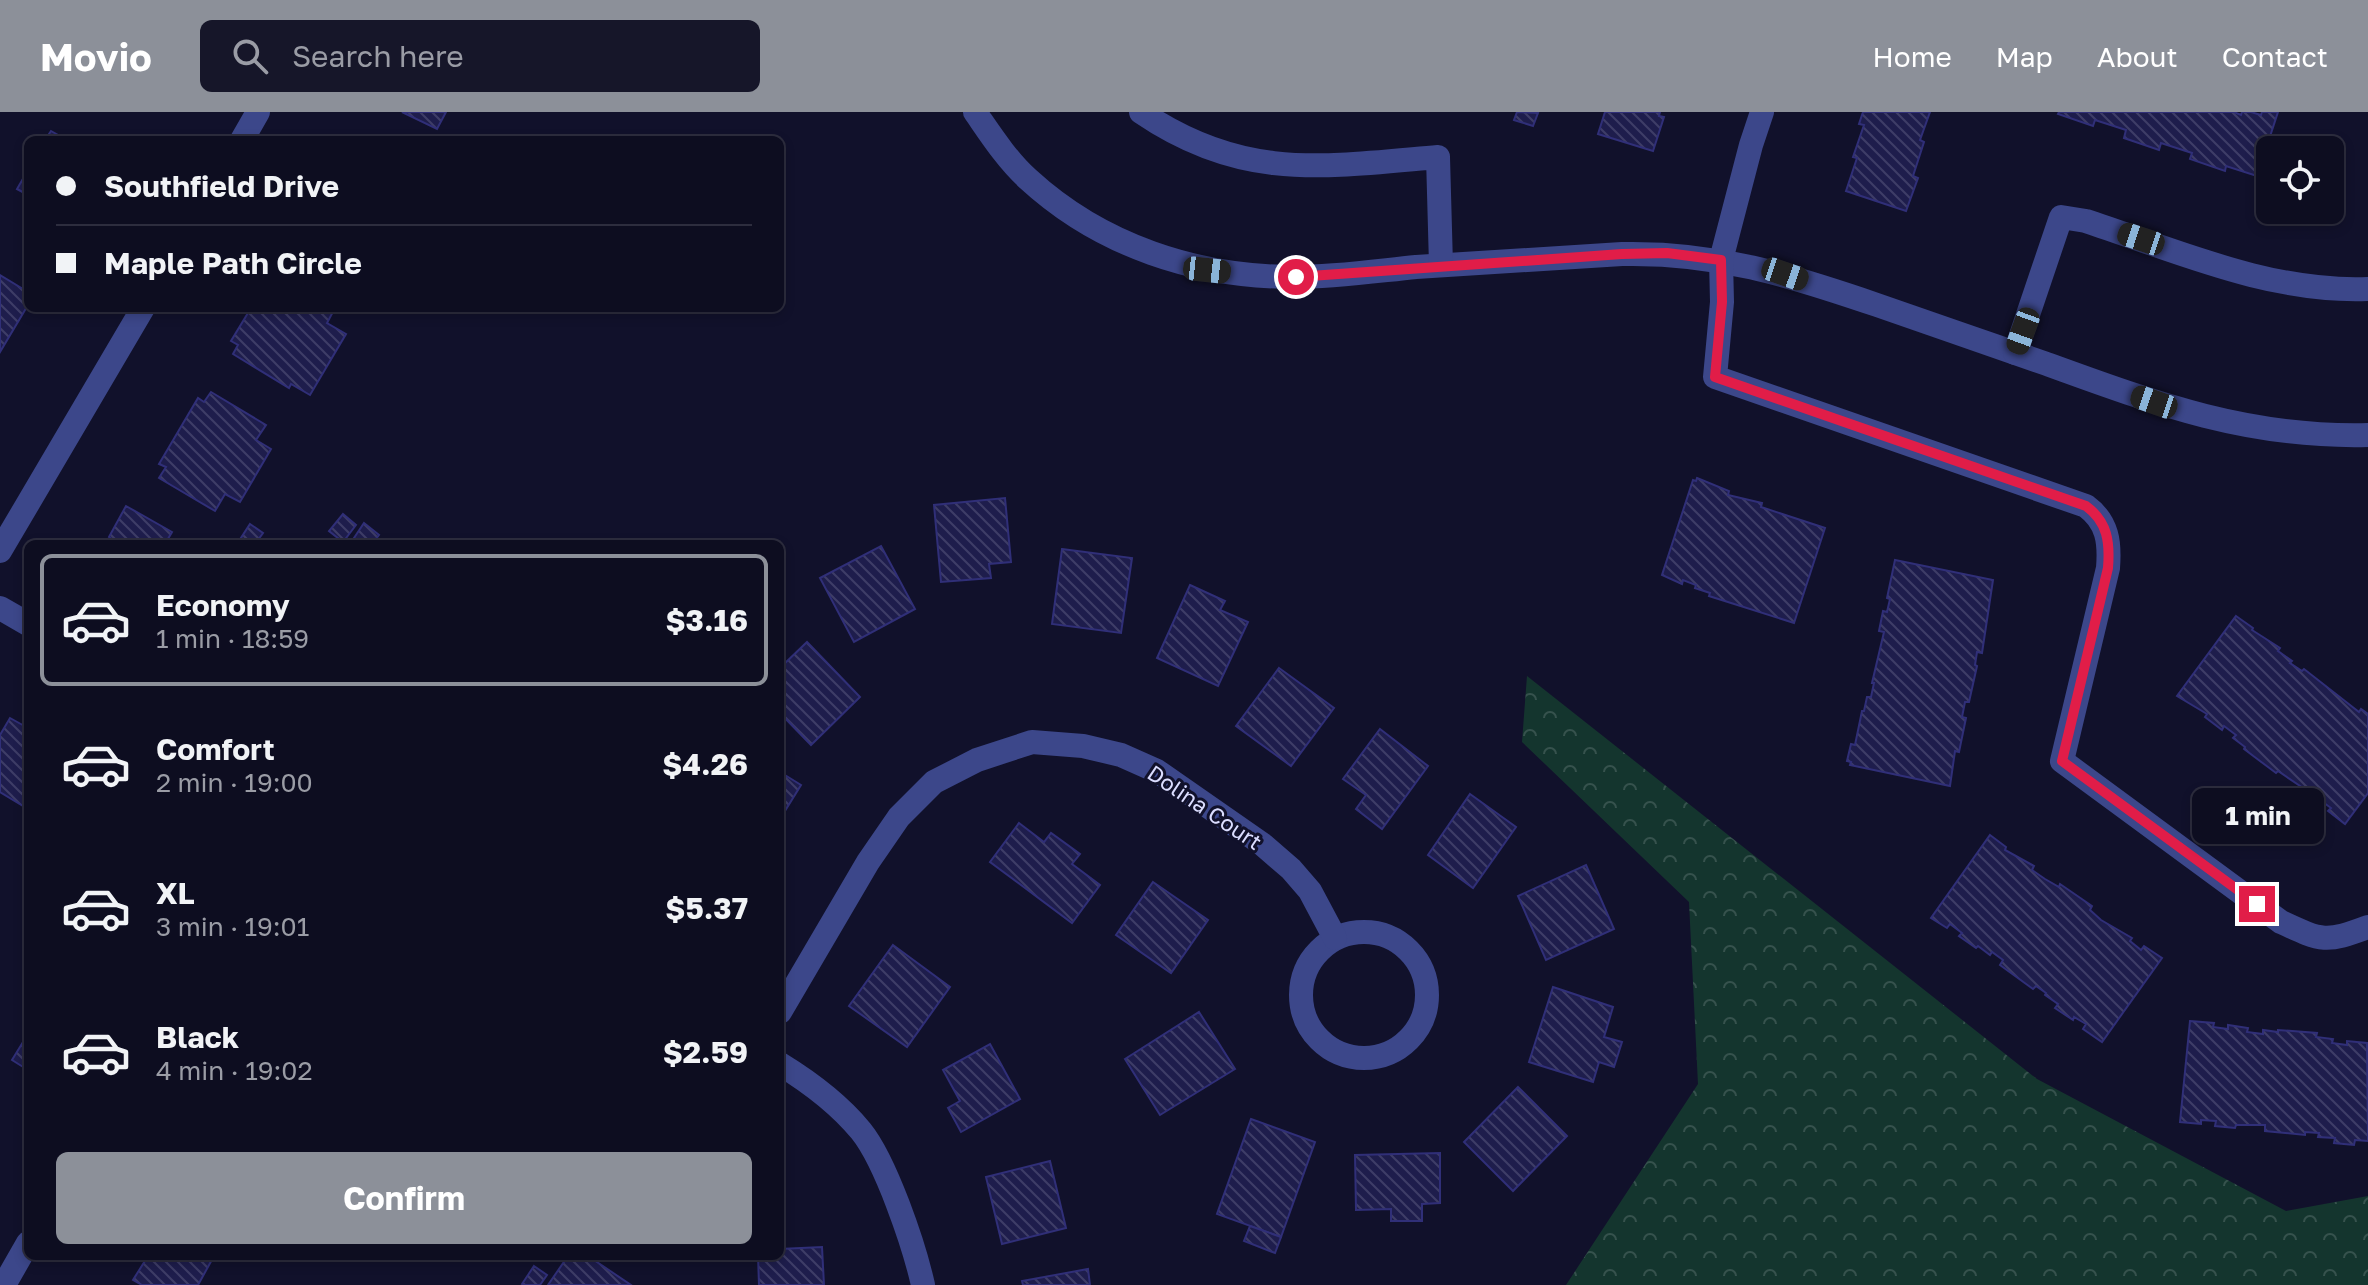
<!DOCTYPE html>
<meta charset="utf-8">
<style>
body{margin:0;font-family:"Golos Text",sans-serif;background:#161629;color:#f1f3f6;height:100vh;display:flex;flex-direction:column;font-size:30px;white-space:nowrap}
*{box-sizing:border-box;margin:0}
p{font-size:26px;color:#9a9ca5}
.icon{flex:none;width:44px;height:44px;fill:none;stroke:currentColor;stroke-width:2;stroke-linecap:round;stroke-linejoin:round}
.map{position:relative;flex:1;overflow:hidden}
.details{position:absolute;left:24px;top:428px;width:760px;height:720px;display:flex;flex-direction:column;background:#0d0d20;border-radius:12px;box-shadow:0 4px 12px #0003,0 0 0 2px #2d2d3e}
.details>*{flex:none}
.guide{position:absolute;left:24px;top:24px;width:760px;height:176px;border-radius:12px;box-shadow:0 4px 12px #0003,0 0 0 2px #2d2d3e;display:grid;align-content:center;height:176px;padding:0 32px;background:#0d0d20}
.fabs{position:absolute;left:2256px;top:24px;display:grid;gap:16px}
.fabs a{display:grid;place-items:center;width:88px;height:88px;border-radius:12px;background:#0d0d20;box-shadow:0 4px 12px #0003,0 0 0 2px #2d2d3e;font-size:40px}
.end{position:absolute;width:36px;height:36px;margin:-18px;border:10px solid #e11d48;background:#fff;box-shadow:0 0 0 4px #fff}
.from{border-radius:50%}
.bubble{position:absolute;height:56px;border-radius:12px;background:#0d0d20;box-shadow:0 4px 12px #0003,0 0 0 2px #2d2d3e;font-size:26px;font-weight:700;line-height:56px;text-align:center}
.car{position:absolute;width:24px;height:48px;margin:-24px -12px;border-radius:10px;box-shadow:0 0 6px 2px #0007;background:linear-gradient(#222 24%,#8ab4d8 0 40%,#222 0 76%,#8ab4d8 0 86%,#222 0)}
.guide b{display:flex;align-items:center;gap:28px;height:76px;font-size:30px}
.guide b+b{border-top:2px solid #2d2d3e}
.guide i{width:20px;height:20px;background:#f1f3f6}
ul{padding:14px 0 0;list-style:none}
li{display:flex;align-items:center;gap:24px;height:132px;margin:0 16px 12px;padding:0 16px;border:4px solid transparent;border-radius:12px}
li div{flex:1}
li b{display:block;font-size:30px}
li em{font-style:normal;font-weight:700}
li.selected{border-color:#8c9099}
li>.icon{width:72px;height:72px;stroke-width:1.5}
.button{display:flex;gap:16px;margin-top:auto;padding:16px 32px}
.button a{flex:1;height:92px;border-radius:12px;background:#8c9099;color:#fff;font-size:32px;font-weight:700;line-height:92px;text-align:center}
header{display:flex;align-items:center;gap:48px;box-sizing:border-box;height:112px;padding:0 40px;background:#8c9099;color:#fff}
header strong{font-size:38px}
nav{display:flex;gap:44px;margin-inline-start:auto;font-size:28px}
.search{width:560px;height:72px;background:#161629;display:flex;align-items:center;gap:20px;box-sizing:border-box;padding:0 28px;border-radius:12px;color:#9a9ca5;font-size:30px}
.map>svg:first-child{display:block}
.forest{fill:url(#forest-crowns)}
.building{fill:url(#building-back-hatch);stroke:#302f78;stroke-width:2}
.lines{fill:none;stroke-linecap:round;stroke-linejoin:round}
.minor{stroke:#3c478a;stroke-width:24}
.route{stroke:#e11d48;stroke-width:10}
.labels{text-anchor:middle;dominant-baseline:central;stroke-width:6;stroke-linejoin:round;paint-order:stroke}
.street-label{font-size:22px;fill:#dbddff;stroke:#11112b}
</style>
<header>
<strong>Movio</strong>
<div class="search"><svg class="icon" aria-label="search" viewBox="0 0 24 24"><circle cx="10" cy="10" r="6"/><path d="M15 15l6 6"/></svg>Search here</div>
<nav><a>Home</a><a>Map</a><a>About</a><a>Contact</a></nav>
</header>
<div class="map">
<svg width="2368" height="1173" viewBox="0 0 2368 1173">
<defs>
<pattern id="forest-crowns" width="20" height="18" patternUnits="userSpaceOnUse" patternTransform="scale(2)"><rect width="20" height="18" fill="#14352e"/><path d="M2 6a3 3 0 1 1 6 0M12 15a3 3 0 1 1 6 0" fill="none" stroke="#36524d"/></pattern>
<pattern id="building-back-hatch" width="6" height="6" patternUnits="userSpaceOnUse" patternTransform="scale(2)"><rect width="6" height="6" fill="#1e1d4c"/><path d="M-1 5l2 2M0 0l6 6M5-1l2 2" fill="none" stroke="#3e3d67"/></pattern>
</defs>
<rect width="100%" height="100%" fill="#11112b"/>
<path class="forest" d="M1527 564 2037 967 2286 1099 2368 1084V1173H1566L1698 972 1689 790 1522 630Z"/>
<g class="building">
<path d="M402 0H446L437 17Z"/>
<path d="M1517 0 1538 1 1533 14 1514 8Z"/>
<path d="M1605 0H1660L1659 4 1664 5 1653 39 1598 22Z"/>
<path d="M1863 0H1930L1920 28 1924 30 1913 64 1918 66 1906 99 1846 79 1857 46 1853 45 1864 13 1859 12Z"/>
<path d="M2059 0H2234L2241 3 2242 0H2251L2261 3 2262 0H2278L2257 64 2226 54 2225 59 2190 47 2192 41 2161 31 2159 38 2124 26 2126 18 2095 8 2093 14 2058 2Z"/>
<path d="M51 19 67 28H45Z"/>
<path d="M28 58V83L17 77Z"/>
<path d="M0 163 28 180V193L0 240Z"/>
<path d="M251 196H335L327 211 346 222 310 283 291 272 289 276 233 242 238 233 231 229Z"/>
<path d="M211 280 266 313 256 328 271 337 240 390 225 382 215 399 159 366 166 355 159 352 198 286 204 290Z"/>
<path d="M1697 366 1729 379 1728 383 1762 391 1761 395 1825 416 1794 511 1709 484 1710 481 1695 476 1696 473 1683 468 1682 472 1662 463 1693 368 1696 369Z"/>
<path d="M1005 386 1011 450 989 452 991 466 941 470 934 393Z"/>
<path d="M126 394 172 420 165 432H111L113 428 109 425Z"/>
<path d="M343 402 356 413 343 430 329 419Z"/>
<path d="M364 411 379 423 372 432H350Z"/>
<path d="M250 412 263 421 255 432H244L239 429Z"/>
<path d="M881 434 915 497 854 530 820 466Z"/>
<path d="M1062 437 1132 446 1121 521 1052 512Z"/>
<path d="M1895 448 1993 468 1982 541 1977 540 1975 553 1977 554 1969 590H1965L1962 605 1966 606 1959 640 1955 639 1950 674 1850 653 1851 650 1847 649 1851 632 1855 633 1862 599H1864L1867 585H1871L1874 571H1872L1884 520 1879 519 1883 499 1887 500 1890 487 1887 486Z"/>
<path d="M1190 473 1225 489 1220 498 1248 510 1218 574 1157 546Z"/>
<path d="M2236 504 2253 516 2252 518 2280 536 2278 539 2292 549 2290 551 2302 559 2304 557 2359 600 2361 597 2368 602V681L2345 712 2328 699 2331 696 2320 688 2318 691 2301 679 2303 676 2278 659 2276 661 2244 637 2245 635 2233 626 2236 623 2224 614 2222 618 2205 605 2207 602 2177 584Z"/>
<path d="M807 530 860 585 811 633 780 601V556Z"/>
<path d="M1279 556 1334 596 1291 654 1236 614Z"/>
<path d="M10 606 28 616V697L0 680V623Z"/>
<path d="M1380 617 1428 654 1382 717 1356 697 1366 683 1343 667Z"/>
<path d="M780 660 801 673 780 707Z"/>
<path d="M1470 682 1516 715 1473 776 1428 743Z"/>
<path d="M1019 711 1044 730 1051 721 1080 742 1072 752 1100 773 1072 811 990 750Z"/>
<path d="M1990 723 2006 735 2005 738 2034 754 2032 758 2045 767 2059 775 2060 772 2092 794 2090 798 2101 808 2132 826 2130 829 2141 838 2144 834 2162 846 2102 930 2083 917 2086 912 2074 905 2073 908 2055 896 2058 892 2045 883 2046 881 2036 874 2033 877 2000 853 2003 848 1992 840 1990 843 1978 834 1976 836 1959 824 1962 821 1950 812 1947 816 1931 806Z"/>
<path d="M1586 753 1614 817 1546 848 1518 784Z"/>
<path d="M1153 770 1208 808 1171 861 1116 823Z"/>
<path d="M893 833 950 875 907 935 849 894Z"/>
<path d="M1553 875 1613 895 1604 925 1622 930 1614 955 1599 950 1593 970 1529 950Z"/>
<path d="M1199 900 1235 957 1160 1003 1125 947Z"/>
<path d="M2190 909 2214 911 2213 915 2228 917V913L2248 916 2247 920 2263 922V918L2278 920V918L2317 921 2316 925 2333 927 2332 931 2347 933V929L2367 931 2368 1029 2355 1028 2354 1033 2334 1031 2335 1026 2318 1025 2319 1021 2305 1020V1023L2265 1019V1013H2236L2235 1016 2215 1014 2216 1009 2201 1008V1012L2180 1010Z"/>
<path d="M28 922V958L12 948Z"/>
<path d="M990 932 1020 987 961 1020 948 996 960 989 943 958Z"/>
<path d="M1518 975 1567 1024 1513 1079 1464 1030Z"/>
<path d="M1251 1007 1315 1030 1281 1125 1217 1102Z"/>
<path d="M1440 1041V1091L1422 1092V1109H1391V1097L1356 1098 1355 1043Z"/>
<path d="M1050 1049 1066 1116 1002 1132 986 1065Z"/>
<path d="M1250 1114 1281 1125 1275 1141 1244 1129Z"/>
<path d="M822 1135 824 1173H759L758 1144H780V1137Z"/>
<path d="M148 1144H214L198 1173H142L133 1168Z"/>
<path d="M568 1144H588L631 1173H548Z"/>
<path d="M534 1154 547 1163 540 1173H524L522 1172Z"/>
<path d="M1088 1157 1090 1173H1023L1022 1169Z"/>
</g>
<g class="lines">
<g class="minor">
<path d="M975 0C991 23 1007 48 1028 67 1101 134 1196 165 1295 165 1335 165 1376 159 1416 155 1485 150 1554 146 1622 142 1717 140 1789 163 1877 193 1933 213 1988 231 2044 251 2154 291 2248 326 2368 323"/>
<path d="M1141 0C1242 69 1324 55 1438 45L1441 153"/>
<path d="M1762 0 1751 33 1721 148 1722 190 1715 265 2086 394C2108 410 2110 431 2108 456L2062 649 2281 810C2322 829 2325 831 2368 815"/>
<path d="M242 28 258 0"/>
<path d="M2015 241 2061 105 2086 109C2177 139 2271 181 2368 177"/>
<path d="M0 439 143 196"/>
<path d="M0 496 28 512"/>
<circle cx="1364" cy="883" r="63"/>
<path d="M780 900 868 750 899 705 934 670 977 648 1032 630 1083 634 1121 643 1157 659 1262 732 1291 757 1310 779 1335 826"/>
<path d="M780 952C811 971 838 991 861 1019 886 1050 914 1133 923 1173"/>
<path d="M4 1173 28 1131"/>
</g>
</g>
<g class="lines">
<path class="route" d="M1296 165 1622 142 1667 141 1721 148 1722 190 1715 265 2086 394C2108 410 2110 431 2108 456L2062 649 2257 792"/>
</g>
<g class="labels">
<g class="street-label">
<text transform="translate(1205 695) rotate(34)">Dolina Court</text>
</g>
</g>
</svg>
<div class="fabs">
<a><svg class="icon" aria-label="locate" viewBox="0 0 24 24"><circle cx="12" cy="12" r="6"/><path d="M12 2v4M12 18v4M2 12h4M18 12h4"/></svg></a>
</div>
<i class="end from" style="left:1296px;top:165px"></i>
<i class="end" style="left:2257px;top:792px"></i>
<div class="bubble" style="left:2192px;top:676px;width:132px">1 min</div>
<i class="car" style="left:2141px;top:127px;rotate:288deg"></i>
<i class="car" style="left:1207px;top:158px;rotate:96deg"></i>
<i class="car" style="left:1785px;top:162px;rotate:109deg"></i>
<i class="car" style="left:2023px;top:219px;rotate:200deg"></i>
<i class="car" style="left:2154px;top:290px;rotate:289deg"></i>
<div class="guide">
<b><i class="from"></i>Southfield Drive</b>
<b><i></i>Maple Path Circle</b>
</div>
<section class="details">
<ul>
<li class="selected"><svg class="icon" aria-label="car" viewBox="0 0 24 24"><path d="M5 17H2v-5l4-1 3-4h7l3 4 3 1v5h-3M9 17h6M6 11h13"/><circle cx="7" cy="17" r="2"/><circle cx="17" cy="17" r="2"/></svg><div><b>Economy</b><p>1 min · 18:59</p></div><em>$3.16</em></li>
<li><svg class="icon" aria-label="car" viewBox="0 0 24 24"><path d="M5 17H2v-5l4-1 3-4h7l3 4 3 1v5h-3M9 17h6M6 11h13"/><circle cx="7" cy="17" r="2"/><circle cx="17" cy="17" r="2"/></svg><div><b>Comfort</b><p>2 min · 19:00</p></div><em>$4.26</em></li>
<li><svg class="icon" aria-label="car" viewBox="0 0 24 24"><path d="M5 17H2v-5l4-1 3-4h7l3 4 3 1v5h-3M9 17h6M6 11h13"/><circle cx="7" cy="17" r="2"/><circle cx="17" cy="17" r="2"/></svg><div><b>XL</b><p>3 min · 19:01</p></div><em>$5.37</em></li>
<li><svg class="icon" aria-label="car" viewBox="0 0 24 24"><path d="M5 17H2v-5l4-1 3-4h7l3 4 3 1v5h-3M9 17h6M6 11h13"/><circle cx="7" cy="17" r="2"/><circle cx="17" cy="17" r="2"/></svg><div><b>Black</b><p>4 min · 19:02</p></div><em>$2.59</em></li>
</ul>
<div class="button"><a>Confirm</a></div>
</section>
</div>
